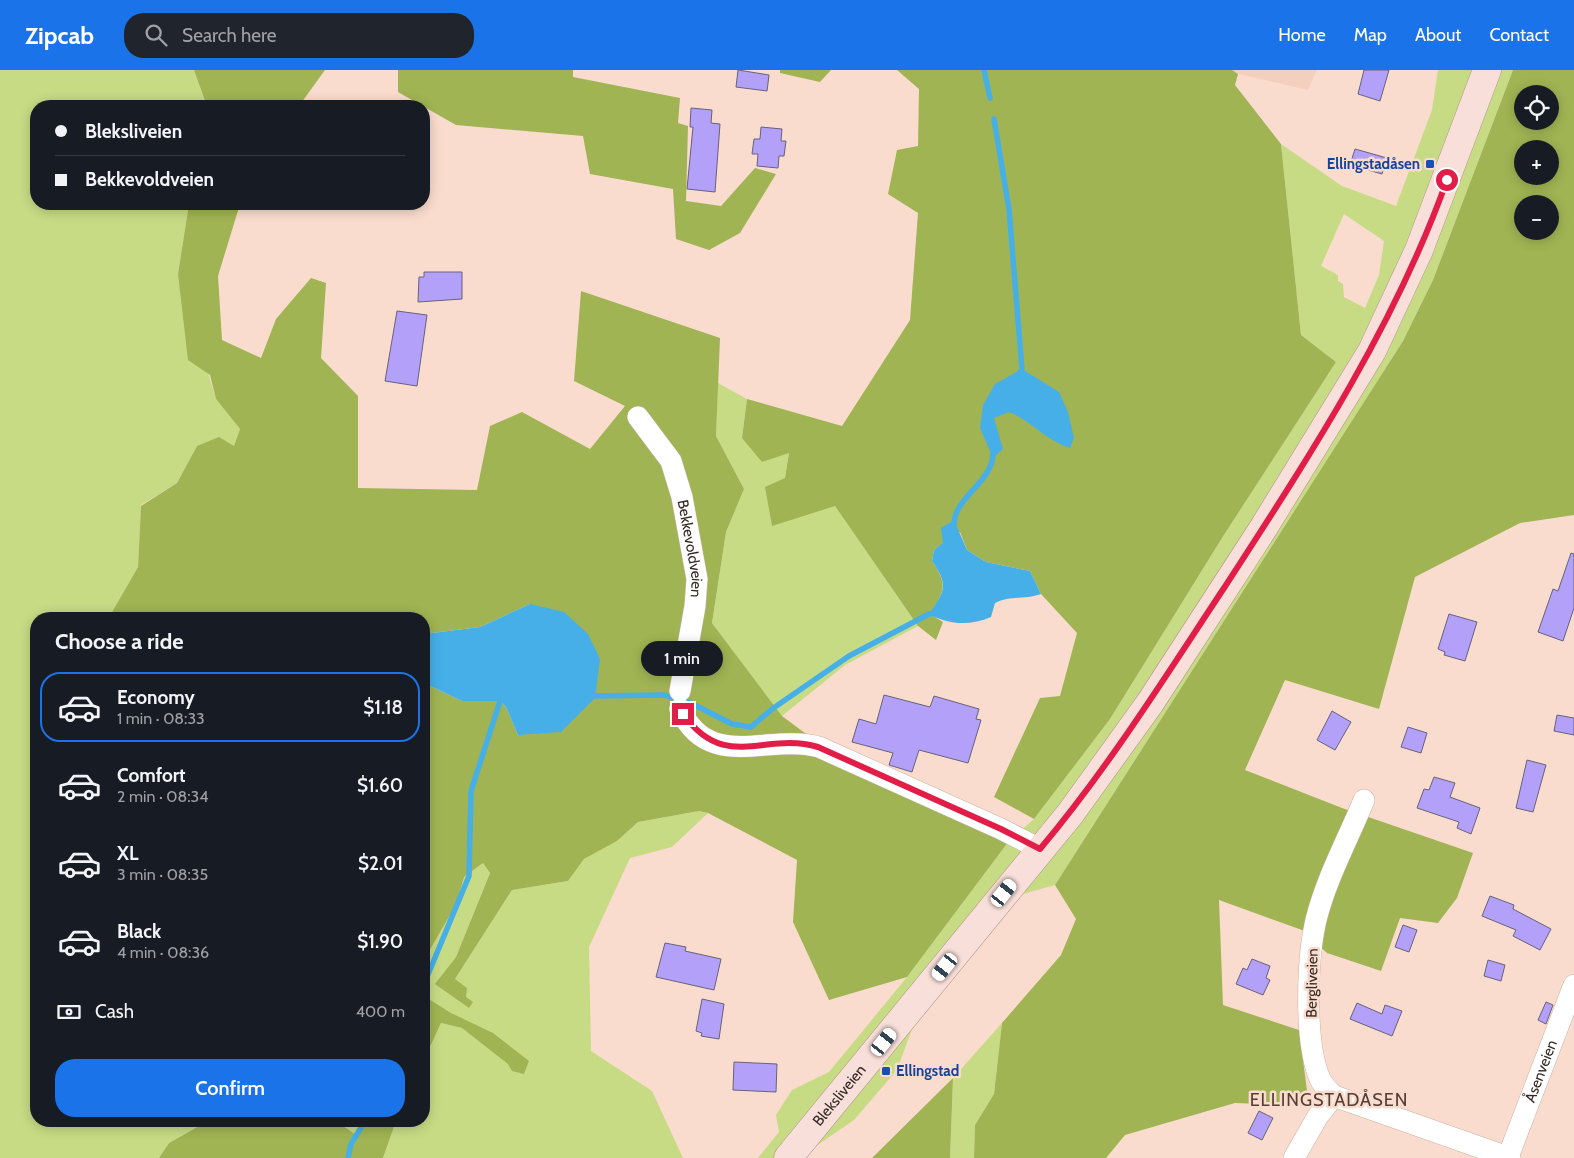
<!DOCTYPE html>
<meta charset="utf-8">
<style>
body{margin:0;font-family:Cabin,sans-serif;background:#20242c;color:#f1f3f6;height:100vh;display:flex;flex-direction:column;font-size:19px;white-space:nowrap}
*{box-sizing:border-box;margin:0}
p{font-size:16px;color:#9ea1a6}
.icon{flex:none;width:28px;height:28px;fill:none;stroke:currentColor;stroke-width:2;stroke-linecap:round;stroke-linejoin:round}
.map{position:relative;flex:1;overflow:hidden}
.panel{position:absolute;left:30px;top:542px;width:400px;height:515px;display:flex;flex-direction:column;background:#171b24;border-radius:20px;box-shadow:0 2px 12px #0003}
.panel>*{flex:none}
.banner{position:absolute;left:30px;top:30px;width:400px;height:110px;border-radius:20px;box-shadow:0 2px 12px #0003;display:grid;align-content:center;height:110px;padding:0 25px;background:#171b24}
.controls{position:absolute;left:1514px;top:15px;display:grid;gap:10px}
.controls a{display:grid;place-items:center;width:45px;height:45px;border-radius:50%;background:#171b24;box-shadow:0 2px 12px #0003;font-size:25px}
.end{position:absolute;width:22px;height:22px;margin:-11px;border:6px solid #e11d48;background:#fff;box-shadow:0 0 0 2px #fff}
.from{border-radius:50%}
.bubble{position:absolute;height:35px;border-radius:18px;background:#171b24;box-shadow:0 2px 12px #0003;font-size:16px;font-weight:600;line-height:35px;text-align:center}
.car{position:absolute;width:15px;height:30px;margin:-15px -8px;border-radius:6px;box-shadow:0 0 4px 1px #0007;background:linear-gradient(#fff 24%,#345 0 40%,#fff 0 76%,#345 0 86%,#fff 0)}
.banner b{display:flex;align-items:center;gap:18px;height:48px;font-size:19px}
.banner b+b{border-top:1px solid #363941}
.banner i{width:12px;height:12px;background:#f1f3f6}
ul{padding:0;list-style:none}
li{display:flex;align-items:center;gap:15px;height:70px;margin:0 10px 8px;padding:0 15px;border:2px solid transparent;border-radius:20px}
li div{flex:1}
li b{display:block;font-size:19px}
li em{font-style:normal;font-weight:600}
li.current{border-color:#1a73e8}
li>.icon{width:45px;height:45px;stroke-width:1.5}
h2{padding:0 25px;font-size:22px;line-height:60px}
.pay{display:flex;align-items:center;gap:12px;height:55px;padding:0 25px;font-size:19px}
.pay p{margin-inline-start:auto}
.primary-button{display:flex;gap:10px;margin-top:auto;padding:10px 25px}
.primary-button a{flex:1;height:58px;border-radius:20px;background:#1a73e8;color:#fff;font-size:20px;font-weight:600;line-height:58px;text-align:center}
header{display:flex;align-items:center;gap:30px;box-sizing:border-box;height:70px;padding:0 25px;background:#1a73e8;color:#fff}
header strong{font-size:24px}
nav{display:flex;gap:28px;margin-inline-start:auto;font-size:18px}
.search{width:350px;height:45px;background:#20242c;display:flex;align-items:center;gap:12px;box-sizing:border-box;padding:0 18px;border-radius:20px;color:#9ea1a6;font-size:19px}
.map>svg:first-child{display:block}
.built{fill:#f3d0be}
.green{fill:#c7db85;fill-rule:evenodd}
.forest{fill:#a0b453;fill-rule:evenodd}
.water{fill:#46afe7}
.lines{fill:none;stroke-linecap:round;stroke-linejoin:round}
.stream{stroke:#46afe7;stroke-width:5.5}
.building{fill:#b3a0f9;stroke:#66627a}
.minor-casing{stroke:#cdb1a4;stroke-width:22}
.primary-casing{stroke:#b19189;stroke-width:29}
.minor{stroke:#fff;stroke-width:21}
.primary{stroke:#f8dfd9;stroke-width:28}
.route{stroke:#e11d48;stroke-width:6}
.transit-dot{fill:#1a4fb4;stroke:#f9dcce;stroke-width:2}
.labels{text-anchor:middle;dominant-baseline:central;stroke-width:5;stroke-linejoin:round;paint-order:stroke}
.transit-label{font-size:15px;font-weight:bold;fill:#164399;stroke:#f9dcce;text-anchor:end}
.street-label{font-size:15px;fill:#342924;stroke:#f9dcce}
.quarter-label{font-size:18px;letter-spacing:1px;fill:#553e32;stroke:#f9dcce}
</style>
<header>
<strong>Zipcab</strong>
<div class="search"><svg class="icon" aria-label="search" viewBox="0 0 24 24"><circle cx="10" cy="10" r="6"/><path d="M15 15l6 6"/></svg>Search here</div>
<nav><a>Home</a><a>Map</a><a>About</a><a>Contact</a></nav>
</header>
<div class="map">
<svg width="1574" height="1088" viewBox="0 0 1574 1088">
<rect width="100%" height="100%" fill="#f9dcce"/>
<path class="built" d="M1232 0H1317L1308 20 1239 4Z"/>
<g class="green">
<path d="M0 0H194L208 33 207 36H36V134H189L178 204 216 329 240 359 234 376H197L177 413 141 435 138 497 108 549H36V1051H208L169 1073 159 1088H0Z"/>
<path d="M1438 0H1513L1433 210 1403 271 1055 815 1023 824 912 959 897 1000 854 1050 816 1076 805 1088H758L779 1062 776 1045 792 1020 829 1002 907 907 1009 771 1034 749 1110 649 1222 468 1336 292 1301 265 1281 74 1342 116 1396 136 1432 40ZM1344 144 1384 171 1379 205 1365 238 1344 227 1343 214 1338 211V205L1321 196Z"/>
<path d="M718 313 747 329 742 368 789 382 785 408 835 436 918 556 845 595 782 646 712 553 726 462 744 419 716 366Z"/>
<path d="M699 741 708 743 672 777 630 788 589 877 591 981 652 1021 683 1088H383L396 1051H424V990L441 953 462 958 524 1004 451 943 424 927V890L457 833 464 807 483 793 490 803 456 887 436 914 466 927 455 909 512 820 568 811 584 789 617 771 638 752Z"/>
<path d="M1002 953 994 1024 975 1055 974 1088H950L953 1008Z"/>
<path d="M336 1051H365L356 1066Z"/>
</g>
<g class="forest">
<path d="M194 0H325L299 36H207Z"/>
<path d="M398 0H573V7L680 28 678 53 688 56 686 131 721 136 755 98 776 104 740 163 709 180 676 169 673 119 590 104 583 66 456 55 398 22Z"/>
<path d="M780 0H831L820 12 780 3Z"/>
<path d="M897 0H1232L1238 4 1235 15 1281 74 1301 265 1336 292 1222 468 1110 649 1034 749 994 727 1040 628 1060 626 1077 563 1041 524 1030 501 986 492 967 480 960 462 934 480 932 491C948 515 945 520 930 544L943 552 936 570 918 556 835 436 772 456 765 417 785 408 789 383 762 392 742 368 747 329 842 356 910 250 918 143 888 124 897 80 918 76 919 19Z"/>
<path d="M1513 0H1574V445L1520 453 1415 507 1379 639 1285 610 1245 700 1342 738 1473 783 1457 828 1438 853 1400 848 1381 901 1327 883 1302 860 1219 830 1223 935 1299 960 1309 1036 1235 1033 1125 1065 1106 1088H974L975 1055 994 1024 1002 953 1061 885 1076 849 1055 815 1403 271 1433 210ZM1522 24H1550V51H1522ZM1522 79H1550V106H1522ZM1522 134H1550V161H1522Z"/>
<path d="M189 134H240L218 206 222 270 261 288 276 249 311 208 326 213 321 288 358 326V418L477 420 490 356 522 342 590 379 625 336 574 311 581 221 720 268 716 366 744 419 726 462 712 553 782 646 848 695 1009 771 907 907 829 930 793 852 797 790 708 743 699 741 638 752 617 771 584 789 568 811 512 820 455 909 467 918 466 927 473 932 469 938 435 914 456 887 490 803 483 793 464 807 457 833 424 890V613L462 631H500L506 637 518 665 530 534 480 557 424 564V549H374L353 542 344 549H108L138 497 141 436 177 413 197 376 219 367 234 376 240 359 216 329 210 305 188 290 178 204Z"/>
<path d="M424 926 451 943 493 963 529 991 524 1004 512 1001 508 994 462 958 441 953 424 990Z"/>
<path d="M953 1008 950 1088H872Z"/>
<path d="M208 1051H336L356 1065 365 1051H396L383 1088H159L169 1073Z"/>
</g>
<g class="water">
<path d="M1022 299 1059 322 1068 342 1074 368 1070 378C1045 370 1032 351 1009 342L994 348 1003 379 993 388 980 358 983 335 995 314Z"/>
<path d="M954 450 967 480 986 492 1030 501 1041 524C1025 530 1010 525 995 533L991 547C970 556 949 555 929 544 945 520 949 516 932 491L934 480 943 473 941 458Z"/>
<path d="M530 534 564 542 588 564 600 589 595 628 561 662 518 665 506 637 500 631H462L424 613V564L480 557Z"/>
<path d="M353 542 374 549H344Z"/>
</g>
<g class="lines">
<g class="stream">
<path d="M984 0 990 28"/>
<path d="M994 49 1009 139 1022 299 1019 304"/>
<path d="M954 456C953 427 993 413 993 383"/>
<path d="M589 626 664 625 691 633 732 654 751 657 772 639 849 586 929 544 936 543"/>
<path d="M424 914 469 806 471 721 500 631 504 625"/>
<path d="M348 1088 351 1074 365 1051"/>
</g>
</g>
<g class="building">
<path d="M738 0 769 5 767 21 736 17Z"/>
<path d="M1364 0H1389L1380 31 1358 24Z"/>
<path d="M691 38 712 40 711 53 720 54 715 122 687 119 693 57H690Z"/>
<path d="M761 57 782 59 781 71H786L784 86H779L778 98 757 96 758 84H752L754 69H760Z"/>
<path d="M1355 79 1387 88 1382 104 1350 95Z"/>
<path d="M424 202H462V229L418 232 419 207H424Z"/>
<path d="M397 241 427 245 417 316 385 311Z"/>
<path d="M1571 483 1574 484V538L1563 571 1538 562 1553 519 1558 521Z"/>
<path d="M1449 544 1477 552 1465 591 1444 585 1445 582 1438 579Z"/>
<path d="M884 625 930 637 934 626 979 639 976 649 981 650 968 693 919 680 912 702 889 695 893 683 852 672 859 649 876 654Z"/>
<path d="M1332 641 1351 652 1335 680 1317 670Z"/>
<path d="M1557 645 1574 648V665L1554 661Z"/>
<path d="M1408 657 1427 663 1421 683 1401 677Z"/>
<path d="M1527 690 1546 695 1533 742 1516 738Z"/>
<path d="M1434 707 1455 713 1450 727 1480 738 1471 764 1457 758 1459 752 1417 738 1424 719 1429 720Z"/>
<path d="M1490 826 1514 835 1513 839 1551 859 1540 880 1513 866 1516 860 1482 846Z"/>
<path d="M1403 855 1417 860 1409 882 1395 877Z"/>
<path d="M665 873 686 877 685 881 721 889 714 920 656 907Z"/>
<path d="M1252 889 1270 896 1266 908 1270 910 1263 925 1236 914 1243 898 1247 900Z"/>
<path d="M1488 890 1505 895 1501 911 1484 906Z"/>
<path d="M702 929 724 934 719 969 701 966 702 963 696 961Z"/>
<path d="M1546 932 1553 935 1546 954 1538 950Z"/>
<path d="M1357 933 1382 944 1385 935 1402 941 1392 966 1350 949Z"/>
<path d="M734 992 777 994 776 1022 733 1020Z"/>
<path d="M1259 1041 1273 1048 1262 1070 1248 1063Z"/>
</g>
<g class="lines">
<defs>
<g id="minor">
<path id="s1" d="M638 347 671 391 682 427 697 509 695 536 680 621"/>
<path d="M680 639C709 702 769 663 819 677L1001 759 1040 779"/>
<path d="M1364 730C1348 769 1326 809 1316 850 1307 889 1304 972 1320 1009 1323 1016 1329 1021 1334 1026L1510 1088"/>
<path id="s2" d="M1508 1087 1574 915"/>
<path d="M1294 1088 1318 1046 1334 1026"/>
</g>
<g id="primary">
<path id="s3" d="M788 1088 1070 744 1150 633 1264 457 1372 281 1419 180 1487 0"/>
</g>
</defs>
<use href="#minor" class="minor-casing"/>
<use href="#primary" class="primary-casing"/>
<use href="#minor" class="minor"/>
<use href="#primary" class="primary"/>
</g>
<g class="lines">
<path class="route" d="M683 644C726 703 764 661 818 677L1001 759 1040 779C1109 697 1165 607 1224 518 1309 387 1394 258 1447 110"/>
</g>
<g class="transit-dot">
<rect x="1425" y="89" width="10" height="10" rx="2.5"/>
<rect x="881" y="996" width="10" height="10" rx="2.5"/>
</g>
<g class="labels">
<g class="transit-label">
<text x="1420" y="94">Ellingstadåsen</text>
<text x="896" y="1001" text-anchor="start">Ellingstad</text>
</g>
<g class="street-label">
<text stroke="none"><textPath href="#s1" startOffset="145">Bekkevoldveien</textPath></text>
<text transform="translate(1312 913) rotate(-89)">Bergliveien</text>
<text stroke="none"><textPath href="#s2" startOffset="92">Åsenveien</textPath></text>
<text stroke="none"><textPath href="#s3" startOffset="81">Bleksliveien</textPath></text>
</g>
<g class="quarter-label">
<text x="1329" y="1030">ELLINGSTADÅSEN</text>
</g>
</g>
</svg>
<div class="controls">
<a><svg class="icon" aria-label="locate" viewBox="0 0 24 24"><circle cx="12" cy="12" r="6"/><path d="M12 2v4M12 18v4M2 12h4M18 12h4"/></svg></a>
<a>+</a>
<a>−</a>
</div>
<i class="end from" style="left:1447px;top:110px"></i>
<i class="end" style="left:683px;top:644px"></i>
<div class="bubble" style="left:641px;top:571px;width:82px">1 min</div>
<i class="car" style="left:1004px;top:823px;rotate:39deg"></i>
<i class="car" style="left:945px;top:897px;rotate:219deg"></i>
<i class="car" style="left:884px;top:972px;rotate:39deg"></i>
<div class="banner">
<b><i class="from"></i>Bleksliveien</b>
<b><i></i>Bekkevoldveien</b>
</div>
<section class="panel">
<h2>Choose a ride</h2>
<ul>
<li class="current"><svg class="icon" aria-label="car" viewBox="0 0 24 24"><path d="M5 17H2v-5l4-1 3-4h7l3 4 3 1v5h-3M9 17h6M6 11h13"/><circle cx="7" cy="17" r="2"/><circle cx="17" cy="17" r="2"/></svg><div><b>Economy</b><p>1 min · 08:33</p></div><em>$1.18</em></li>
<li><svg class="icon" aria-label="car" viewBox="0 0 24 24"><path d="M5 17H2v-5l4-1 3-4h7l3 4 3 1v5h-3M9 17h6M6 11h13"/><circle cx="7" cy="17" r="2"/><circle cx="17" cy="17" r="2"/></svg><div><b>Comfort</b><p>2 min · 08:34</p></div><em>$1.60</em></li>
<li><svg class="icon" aria-label="car" viewBox="0 0 24 24"><path d="M5 17H2v-5l4-1 3-4h7l3 4 3 1v5h-3M9 17h6M6 11h13"/><circle cx="7" cy="17" r="2"/><circle cx="17" cy="17" r="2"/></svg><div><b>XL</b><p>3 min · 08:35</p></div><em>$2.01</em></li>
<li><svg class="icon" aria-label="car" viewBox="0 0 24 24"><path d="M5 17H2v-5l4-1 3-4h7l3 4 3 1v5h-3M9 17h6M6 11h13"/><circle cx="7" cy="17" r="2"/><circle cx="17" cy="17" r="2"/></svg><div><b>Black</b><p>4 min · 08:36</p></div><em>$1.90</em></li>
</ul>
<div class="pay"><svg class="icon" aria-label="cash" viewBox="0 0 24 24"><path d="M3 7h18v10H3z"/><circle cx="12" cy="12" r="2"/></svg>Cash<p>400 m</p></div>
<div class="primary-button"><a>Confirm</a></div>
</section>
</div>
